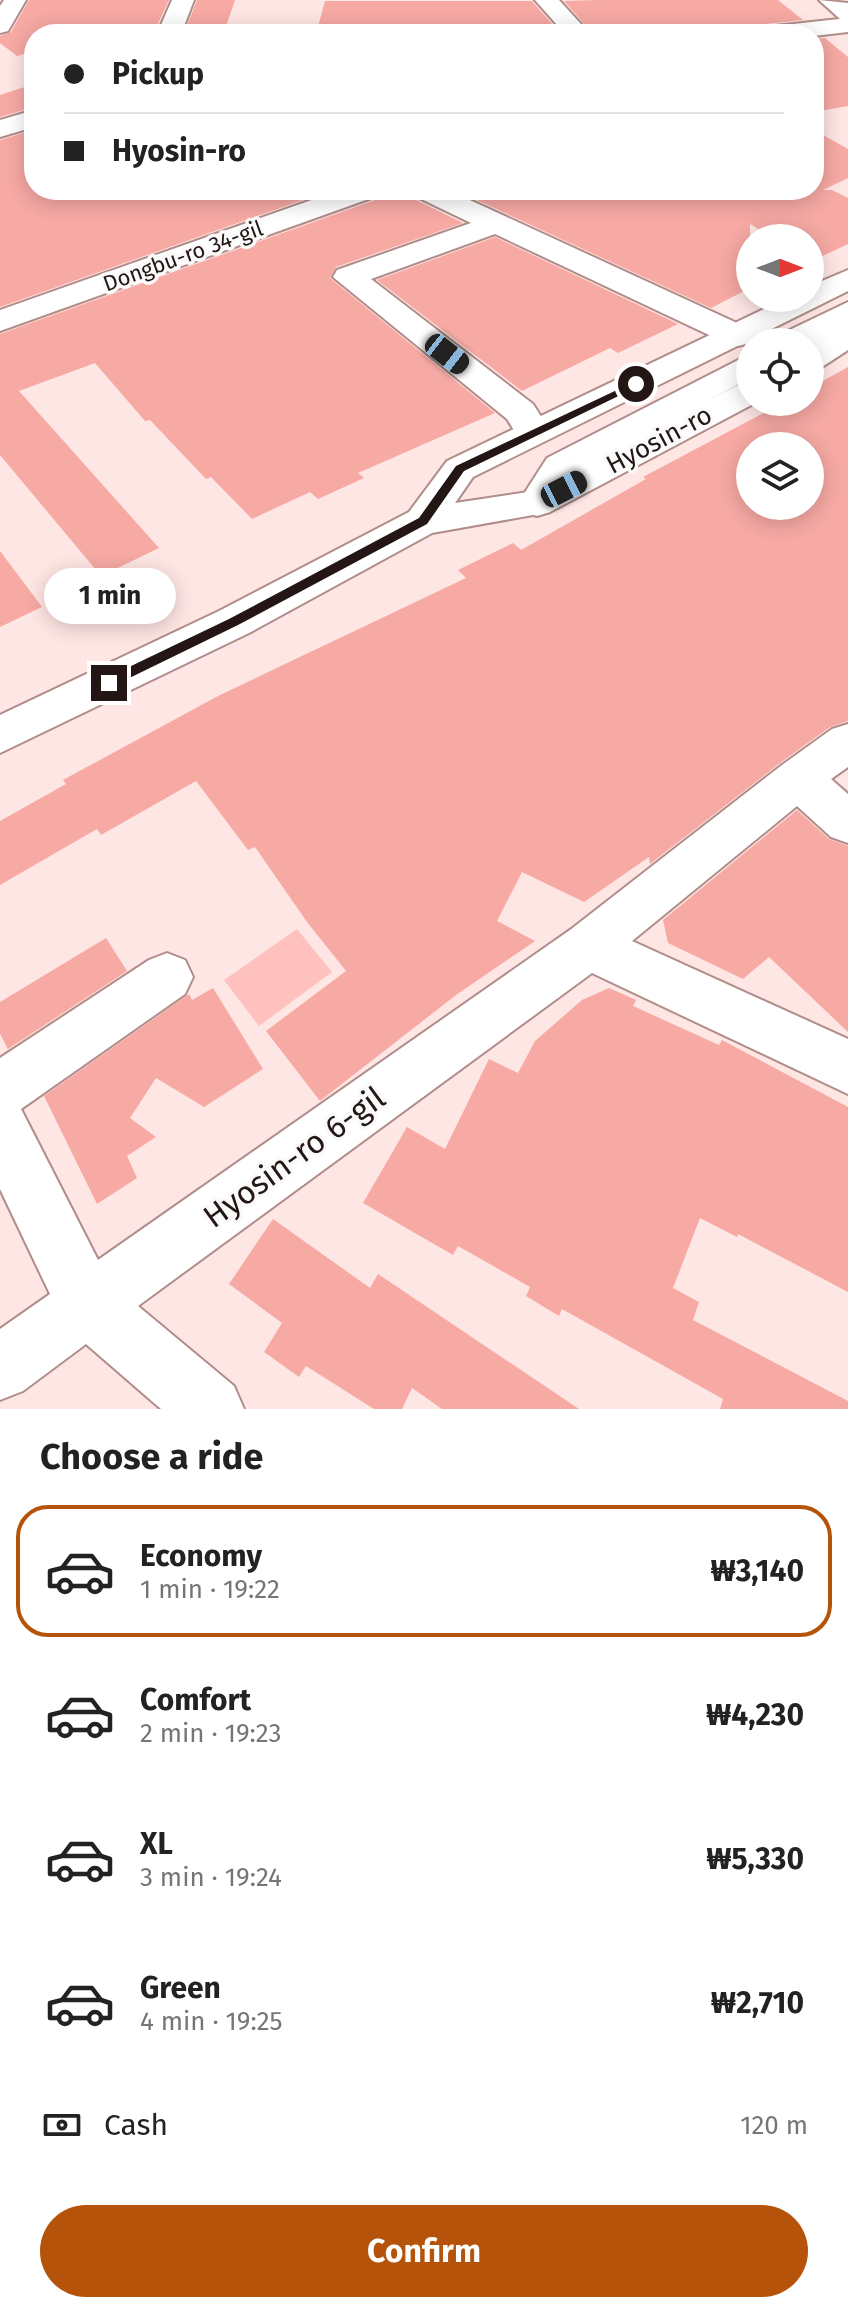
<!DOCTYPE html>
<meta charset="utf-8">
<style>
body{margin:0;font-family:"Fira Sans",sans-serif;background:#f2f2f2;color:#222;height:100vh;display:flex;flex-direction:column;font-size:30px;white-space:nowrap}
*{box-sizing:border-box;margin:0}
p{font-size:26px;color:#767676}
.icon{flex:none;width:44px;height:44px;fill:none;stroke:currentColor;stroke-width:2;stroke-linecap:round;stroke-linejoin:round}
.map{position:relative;height:1409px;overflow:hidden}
.drawer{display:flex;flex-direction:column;background:#fff;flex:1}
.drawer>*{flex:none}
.banner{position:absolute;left:24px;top:24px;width:800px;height:176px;border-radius:32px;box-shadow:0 4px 20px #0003;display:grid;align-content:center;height:176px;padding:0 40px;background:#fff}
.needle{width:52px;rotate:90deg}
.tools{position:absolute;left:736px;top:224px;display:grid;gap:16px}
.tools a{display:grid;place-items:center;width:88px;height:88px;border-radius:50%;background:#fff;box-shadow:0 4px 20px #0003;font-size:40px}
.end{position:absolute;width:36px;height:36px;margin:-18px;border:10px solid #231615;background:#fff;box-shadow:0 0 0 4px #fff}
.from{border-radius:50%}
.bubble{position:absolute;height:56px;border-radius:28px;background:#fff;box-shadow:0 4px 20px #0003;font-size:26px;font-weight:700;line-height:56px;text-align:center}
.car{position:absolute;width:24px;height:48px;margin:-24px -12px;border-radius:10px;box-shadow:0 0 6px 2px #0007;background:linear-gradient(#222 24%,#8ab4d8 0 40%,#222 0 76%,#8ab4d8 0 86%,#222 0)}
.banner b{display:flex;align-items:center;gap:28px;height:76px;font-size:30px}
.banner b+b{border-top:2px solid #e0e0e0}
.banner i{width:20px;height:20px;background:#222}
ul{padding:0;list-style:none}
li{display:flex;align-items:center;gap:24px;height:132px;margin:0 16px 12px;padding:0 24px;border:4px solid transparent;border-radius:32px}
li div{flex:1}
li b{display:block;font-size:30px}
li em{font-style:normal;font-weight:700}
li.current{border-color:#b45309}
li>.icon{width:72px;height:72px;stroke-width:1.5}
h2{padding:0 40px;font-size:36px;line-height:96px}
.pay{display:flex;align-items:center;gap:20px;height:88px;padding:0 40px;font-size:30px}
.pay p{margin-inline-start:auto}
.button{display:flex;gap:16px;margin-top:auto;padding:16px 40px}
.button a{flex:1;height:92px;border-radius:48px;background:#b45309;color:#fff;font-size:32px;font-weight:700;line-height:92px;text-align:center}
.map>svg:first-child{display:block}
.green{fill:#ffc1bd}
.building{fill:#f7a9a4;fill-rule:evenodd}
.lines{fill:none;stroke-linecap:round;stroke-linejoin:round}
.minor-casing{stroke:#b18d8a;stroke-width:4}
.major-casing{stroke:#b18d8a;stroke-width:4}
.minor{fill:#fff;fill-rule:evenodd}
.major{fill:#fff;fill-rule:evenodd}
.route{fill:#231615}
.labels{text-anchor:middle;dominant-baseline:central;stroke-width:7;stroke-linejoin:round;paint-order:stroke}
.far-street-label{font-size:22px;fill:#231615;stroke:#fafafa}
.street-label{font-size:26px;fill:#231615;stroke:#fafafa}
.near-street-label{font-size:32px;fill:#231615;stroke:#fafafa}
</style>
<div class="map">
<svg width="848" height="1409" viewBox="0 0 848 1409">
<rect width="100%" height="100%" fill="#fee6e4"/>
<path class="green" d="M297 929 332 972 259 1026 224 980Z"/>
<g class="building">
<path d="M29 0H169L155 30 150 34H34V51L17 56 0 43V36L11 32Z"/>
<path d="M197 0H235L224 32 185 31Z"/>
<path d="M598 0H778L803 20 766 24 751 34H593L564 1Z"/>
<path d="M325 1H532L561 34H316Z"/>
<path d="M825 38 848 57V106L814 112V39Z"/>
<path d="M34 84V107L0 117V95Z"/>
<path d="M34 130V190H331L0 307V140Z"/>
<path d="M814 130 848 149V178L823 190H832L848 198V244L814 260 810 258V238H774L750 224V288L711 308 455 190H814Z"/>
<path d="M384 190H408L414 199 463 223 336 267 330 278 495 413 358 473 364 478 318 499 310 492 252 519 211 477 206 479 150 420 145 421 95 363 19 391 159 548 101 576 0 455V334L378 199Z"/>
<path d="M495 237 678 324 618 353 610 348 522 391 377 280Z"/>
<path d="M848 367V721L830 727 780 763 650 864 649 857 584 902 522 872 497 921 535 941 456 995 320 1101 266 1031 346 971 307 922 255 847 248 850 196 781 101 835 97 829 0 885V821L66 784 63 780 218 696 466 578 458 570 513 543 521 550 646 479 643 477 784 402H810V388ZM750 446H810V506H750Z"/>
<path d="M0 551 42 607 0 627Z"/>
<path d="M797 810 829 839 848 846V1032L769 957 743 979 668 943 663 920Z"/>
<path d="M106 938 127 971 8 1049 0 1034V1002Z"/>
<path d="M213 988 263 1069 204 1107 156 1078 130 1118 156 1137 127 1156 137 1178 97 1204 44 1096 189 994 192 1000Z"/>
<path d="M609 988 636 1000 633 1006 719 1045 722 1040 848 1107V1292L738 1234 737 1237 700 1218 673 1288 699 1302 693 1320 848 1401V1409H720L723 1399 562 1309 559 1316 526 1296 530 1287 458 1246 453 1255 363 1203 407 1127 445 1149 489 1059 518 1073 535 1041 582 1000Z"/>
<path d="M273 1219 370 1288 378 1274 579 1409H442L412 1388 402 1409H374L306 1366 299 1377 264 1352 282 1323 229 1284Z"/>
</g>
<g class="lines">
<defs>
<g id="minor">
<path d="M4 0H26L8 31 0 33V6Z"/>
<path d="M172 0H194L181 34H157Z"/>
<path d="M535 0H559L590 34H565Z"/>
<path d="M848 18V32L814 36 754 34 766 27Z"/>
<path d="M34 110V127L0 137V120Z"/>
<path d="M340 190H381L377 196 0 331V310Z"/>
<path d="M411 190H448L750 329 754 336 750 343 738 346 726 343 495 234 371 279 533 404 551 432 546 440 533 443 520 440 507 419 333 277 337 270 471 223 415 196Z"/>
<path d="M848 302V325L810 345V342H775L779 335Z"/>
<path d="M750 354V378L573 474 550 512 537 516 524 512 518 503 547 458Z"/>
<path d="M848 724V767L831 779 848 794V843L831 837 797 806 632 941 848 1039V1094L592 973 138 1306 234 1386 244 1409H161L86 1344 23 1391 0 1400V1329L50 1294 0 1189V1058L149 960 167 953 185 960 193 977 185 994 21 1109 98 1260 570 930 782 765 832 729Z"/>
</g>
<g id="major">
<path d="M819 0 848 3V21L840 19Z"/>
<path d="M848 270V291L473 477 455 503 528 492 738 385 750 382V402H757L550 512 432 533 249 633 0 753V715L219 611 409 512 447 461 787 298H810V286Z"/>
<path d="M848 325V350L822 367 810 370V345L836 328Z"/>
</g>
</defs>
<use href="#minor" class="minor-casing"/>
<use href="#major" class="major-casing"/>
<use href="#minor" class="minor"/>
<use href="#major" class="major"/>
</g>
<path class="route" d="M636 381 639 386 464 471 427 524 238 625 113 686H104V679L229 619 419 518 456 466Z"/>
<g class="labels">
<g class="far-street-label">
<text transform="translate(183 256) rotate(-20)">Dongbu-ro 34-gil</text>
</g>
<g class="street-label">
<text transform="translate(659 440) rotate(-28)">Hyosin-ro</text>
</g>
<g class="near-street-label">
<text transform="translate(294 1157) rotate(-36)">Hyosin-ro 6-gil</text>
</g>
</g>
</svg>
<div class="tools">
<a><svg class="needle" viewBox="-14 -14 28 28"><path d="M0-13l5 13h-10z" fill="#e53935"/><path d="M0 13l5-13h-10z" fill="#767676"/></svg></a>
<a><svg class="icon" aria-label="locate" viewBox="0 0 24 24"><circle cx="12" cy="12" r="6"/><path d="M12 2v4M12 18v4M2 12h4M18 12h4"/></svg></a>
<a><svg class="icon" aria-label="layers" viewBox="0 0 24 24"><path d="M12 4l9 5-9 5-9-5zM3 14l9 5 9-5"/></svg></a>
</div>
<i class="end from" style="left:636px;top:384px"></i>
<i class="end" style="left:109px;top:683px"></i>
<div class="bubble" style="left:44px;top:568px;width:132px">1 min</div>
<i class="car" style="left:447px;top:354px;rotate:128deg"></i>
<i class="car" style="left:564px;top:489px;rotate:63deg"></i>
<div class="banner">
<b><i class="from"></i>Pickup</b>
<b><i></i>Hyosin-ro</b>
</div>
</div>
<section class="drawer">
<h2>Choose a ride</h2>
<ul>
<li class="current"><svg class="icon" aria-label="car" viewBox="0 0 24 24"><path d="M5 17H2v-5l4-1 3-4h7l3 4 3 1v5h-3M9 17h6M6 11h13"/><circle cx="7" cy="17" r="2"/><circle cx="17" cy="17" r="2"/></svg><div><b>Economy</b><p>1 min · 19:22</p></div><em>₩3,140</em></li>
<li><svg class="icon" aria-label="car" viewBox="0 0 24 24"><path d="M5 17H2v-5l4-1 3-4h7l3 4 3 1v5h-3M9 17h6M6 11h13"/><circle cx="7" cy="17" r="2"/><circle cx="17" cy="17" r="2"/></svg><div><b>Comfort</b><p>2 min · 19:23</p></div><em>₩4,230</em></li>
<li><svg class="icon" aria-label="car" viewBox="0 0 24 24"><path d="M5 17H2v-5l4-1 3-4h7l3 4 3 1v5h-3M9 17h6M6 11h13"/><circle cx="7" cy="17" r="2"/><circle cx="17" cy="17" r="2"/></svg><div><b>XL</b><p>3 min · 19:24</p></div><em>₩5,330</em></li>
<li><svg class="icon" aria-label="car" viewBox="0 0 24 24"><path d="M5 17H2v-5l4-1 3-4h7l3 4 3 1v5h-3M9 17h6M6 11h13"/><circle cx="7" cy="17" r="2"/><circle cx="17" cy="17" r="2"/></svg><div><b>Green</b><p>4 min · 19:25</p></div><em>₩2,710</em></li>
</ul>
<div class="pay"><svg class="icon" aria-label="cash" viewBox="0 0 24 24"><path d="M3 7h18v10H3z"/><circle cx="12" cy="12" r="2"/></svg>Cash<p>120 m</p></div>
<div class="button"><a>Confirm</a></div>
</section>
